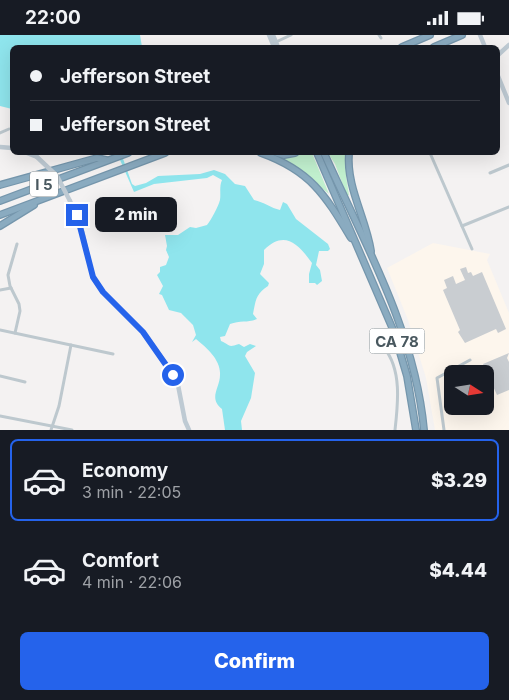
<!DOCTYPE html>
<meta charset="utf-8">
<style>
body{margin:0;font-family:Inter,sans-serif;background:#20242c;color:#f1f3f6;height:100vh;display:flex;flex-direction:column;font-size:19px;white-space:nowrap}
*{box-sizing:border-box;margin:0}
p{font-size:16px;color:#9ea1a6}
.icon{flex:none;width:28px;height:28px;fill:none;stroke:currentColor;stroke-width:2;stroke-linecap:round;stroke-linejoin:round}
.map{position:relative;height:395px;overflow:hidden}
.drawer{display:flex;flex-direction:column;background:#171b24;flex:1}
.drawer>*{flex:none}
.banner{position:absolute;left:10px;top:10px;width:490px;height:110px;border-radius:8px;box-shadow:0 5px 20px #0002;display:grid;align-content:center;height:110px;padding:0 20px;background:#171b24}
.needle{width:32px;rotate:102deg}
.tools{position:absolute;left:444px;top:330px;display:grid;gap:10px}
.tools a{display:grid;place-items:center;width:50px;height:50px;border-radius:8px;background:#171b24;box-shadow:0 5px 20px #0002;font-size:25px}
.end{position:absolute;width:22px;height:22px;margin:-11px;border:6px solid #2563eb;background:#fff;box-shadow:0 0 0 2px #fff}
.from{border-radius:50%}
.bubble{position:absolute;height:35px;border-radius:8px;background:#171b24;box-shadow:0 5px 20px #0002;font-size:16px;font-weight:800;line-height:35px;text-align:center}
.banner b{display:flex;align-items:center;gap:18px;height:48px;font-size:19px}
.banner b+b{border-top:1px solid #363941}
.banner i{width:12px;height:12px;background:#f1f3f6}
ul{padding:9px 0 0;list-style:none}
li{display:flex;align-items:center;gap:15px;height:82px;margin:0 10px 8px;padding:0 10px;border:2px solid transparent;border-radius:8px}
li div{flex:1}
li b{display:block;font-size:19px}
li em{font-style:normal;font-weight:800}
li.active{border-color:#2563eb}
li>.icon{width:45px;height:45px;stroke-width:1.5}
.primary-button{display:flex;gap:10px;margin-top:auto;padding:10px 20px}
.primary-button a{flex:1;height:58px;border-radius:8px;background:#2563eb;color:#fff;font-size:20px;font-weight:800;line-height:58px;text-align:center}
.status{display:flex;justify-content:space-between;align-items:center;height:35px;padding:0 25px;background:#171b24;direction:ltr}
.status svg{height:14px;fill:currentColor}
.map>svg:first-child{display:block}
.commercial{fill:#fdf6ed;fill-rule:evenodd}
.green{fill:#c1f0ce}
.water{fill:#8fe5ed}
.building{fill:#c9cdd1}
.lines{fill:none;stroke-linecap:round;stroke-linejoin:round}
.highway-casing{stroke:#7596ac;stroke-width:8}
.street{stroke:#bdc8ce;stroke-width:3}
.secondary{stroke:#becad3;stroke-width:4.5}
.highway{stroke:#8aabc0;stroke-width:5.5}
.secondary-bridge{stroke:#becad3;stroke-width:4.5}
.route{stroke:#2563eb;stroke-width:6}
.labels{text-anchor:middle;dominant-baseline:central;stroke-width:5;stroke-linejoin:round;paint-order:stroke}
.shield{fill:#fff;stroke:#808a8f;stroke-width:1}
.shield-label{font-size:15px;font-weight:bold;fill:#49585f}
</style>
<div class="status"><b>22:00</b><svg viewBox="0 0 49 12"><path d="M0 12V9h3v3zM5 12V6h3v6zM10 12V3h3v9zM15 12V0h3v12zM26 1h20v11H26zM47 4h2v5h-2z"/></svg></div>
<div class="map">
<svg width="509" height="395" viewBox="0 0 509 395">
<rect width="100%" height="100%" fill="#f4f2f2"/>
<path class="commercial" d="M433 208 490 219 487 225 509 278V395H435L426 343 408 285 387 233ZM452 339H485V371H452Z"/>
<g class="green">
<path d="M269 118 296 120 299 118H312L329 159 291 128Z"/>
<path d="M328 118H346V141L349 160 347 161 335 129Z"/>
</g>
<g class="water">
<path d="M0 0H140L142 12H12V74L0 71Z"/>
<path d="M117 118H121L132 149 135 151 146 148 158 141 200 139 214 135 225 139 235 149 245 151 254 165C264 167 271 173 280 175L283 167 287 169 296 184 328 209 330 214 328 216H319L316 230 320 235 322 246 317 250 315 248H309V239L312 228C299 210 285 194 264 215V229L260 239 269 248 268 251C256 259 256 264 253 279L257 284C248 288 240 285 230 289L225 301 220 302 221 306C231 310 227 313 239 309L244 312 250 309 256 311 247 317 245 321 255 338 251 363 241 386 242 395H225L222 374C208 363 220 353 220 340 221 325 207 313 196 304L192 307 196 300 193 290 181 278 169 275 162 260 159 259 163 251 157 240 160 237V232L166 230 169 222 166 215 167 211 165 200H178L190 192 196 193 207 190C211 185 218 172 220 165 221 158 219 152 222 145L213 140 207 143 154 149 134 157Z"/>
</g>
<g class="building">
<path d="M466 232 468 238 471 237 473 241 482 237 506 294 498 298 496 294 465 308 458 297 460 295 443 255 447 253 444 245 453 241 456 249 465 245 460 234Z"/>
<path d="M509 318 507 323 509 327V355L497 360 483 329Z"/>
</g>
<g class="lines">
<defs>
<g id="highway">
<path d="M402 12 430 0"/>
<path d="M434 12 462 0"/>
<path d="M261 118C311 136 325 160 351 203"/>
<path d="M277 118 284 120 295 118"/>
<path d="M317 118 394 297 407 341 416 395"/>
<path d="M324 118C364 207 415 296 424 395"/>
<path d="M349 118C346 152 366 183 371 216"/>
<path d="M0 150 97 123 106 125"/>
<path d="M0 166 128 118"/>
<path d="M0 180 165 118"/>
<path d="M0 191 34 170"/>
</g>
</defs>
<use href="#highway" class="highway-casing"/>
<g class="street">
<path d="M379 0 381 3"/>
<path d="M276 7 291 0"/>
<path d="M0 98 9 94"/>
<path d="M430 118 472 214"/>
<path d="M490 138 509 130"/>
<path d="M462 191 509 172"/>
<path d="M0 255 11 253"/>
<path d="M0 295 113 319"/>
<path d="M15 298 20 276 19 269 10 251 8 240 17 209"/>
<path d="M384 313C402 334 398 369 395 395"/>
<path d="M0 341 25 347"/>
<path d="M0 381 72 395"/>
<path d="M51 395 59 371 71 310"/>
<path d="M444 395 437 343 470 325"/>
</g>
<g class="secondary">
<path d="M269 0 274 12"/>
<path d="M273 0 278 12"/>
<path d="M480 0 485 12"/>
<path d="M498 20 509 10"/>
<path d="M498 41 509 68"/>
<path d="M0 112 12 113"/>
<path d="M27 118 37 122"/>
<path d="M70 166 82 196 93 243 103 257 143 297 169 333 178 350 185 386 189 395"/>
</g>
<use href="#highway" class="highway"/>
<path class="secondary-bridge" d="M37 122 57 141 70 166"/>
</g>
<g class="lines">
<path class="route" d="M77 180 93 242 103 257 143 297 173 340"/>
</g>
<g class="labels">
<g class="shield">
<rect x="30" y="136.5" width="28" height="25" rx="4"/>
<rect x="369.5" y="293.5" width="55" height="25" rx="4"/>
</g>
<g class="shield-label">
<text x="44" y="149">I 5</text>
<text x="397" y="306">CA 78</text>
</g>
</g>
</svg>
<div class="tools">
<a><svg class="needle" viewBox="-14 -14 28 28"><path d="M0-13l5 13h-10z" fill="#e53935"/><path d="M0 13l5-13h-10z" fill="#9ea1a6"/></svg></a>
</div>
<i class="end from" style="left:173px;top:340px"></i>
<i class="end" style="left:77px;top:180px"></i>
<div class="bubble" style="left:95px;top:162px;width:82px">2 min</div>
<div class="banner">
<b><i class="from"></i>Jefferson Street</b>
<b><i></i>Jefferson Street</b>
</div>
</div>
<section class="drawer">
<ul>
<li class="active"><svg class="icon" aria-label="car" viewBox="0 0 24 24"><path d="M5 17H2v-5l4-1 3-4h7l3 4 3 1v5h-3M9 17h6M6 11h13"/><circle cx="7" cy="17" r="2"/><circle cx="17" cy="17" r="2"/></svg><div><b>Economy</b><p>3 min · 22:05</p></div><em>$3.29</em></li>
<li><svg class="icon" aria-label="car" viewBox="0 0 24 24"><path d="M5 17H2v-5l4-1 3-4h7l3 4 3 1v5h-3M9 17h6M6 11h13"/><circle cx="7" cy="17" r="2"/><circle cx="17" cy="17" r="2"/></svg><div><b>Comfort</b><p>4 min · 22:06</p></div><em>$4.44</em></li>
</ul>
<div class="primary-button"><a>Confirm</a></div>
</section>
